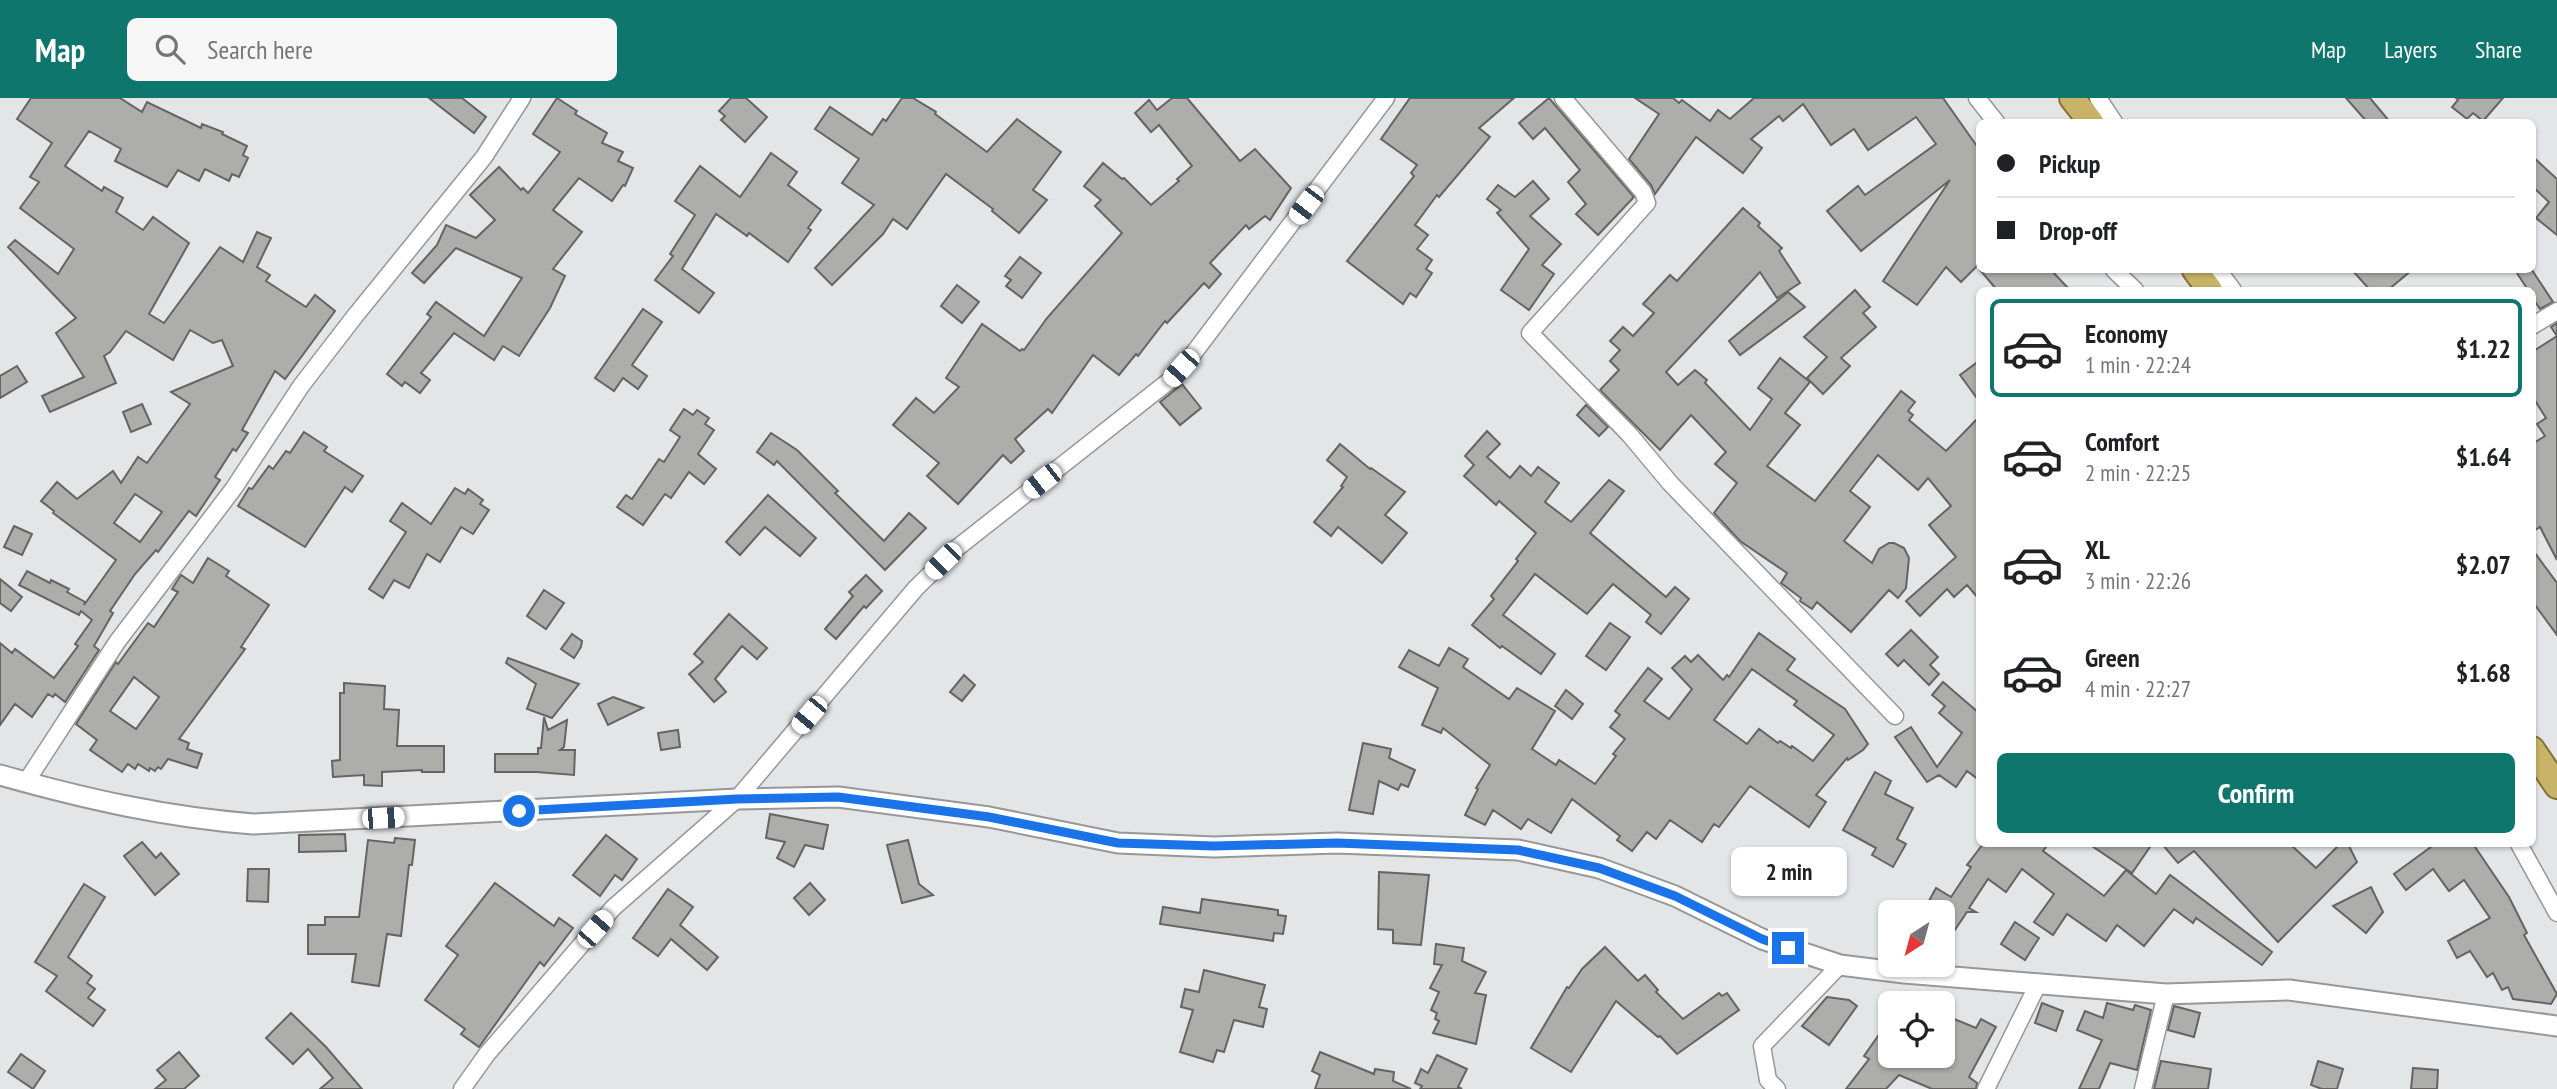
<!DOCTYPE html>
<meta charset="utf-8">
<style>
body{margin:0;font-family:"PT Sans Narrow",sans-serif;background:#f6f6f6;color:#202124;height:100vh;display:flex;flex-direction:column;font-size:26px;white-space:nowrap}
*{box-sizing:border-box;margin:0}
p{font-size:23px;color:#757577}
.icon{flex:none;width:38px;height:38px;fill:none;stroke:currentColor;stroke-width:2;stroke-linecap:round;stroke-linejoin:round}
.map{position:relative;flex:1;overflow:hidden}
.side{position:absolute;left:1976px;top:189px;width:560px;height:560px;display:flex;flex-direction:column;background:#fff;border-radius:10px;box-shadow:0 2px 5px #0004}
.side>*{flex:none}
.banner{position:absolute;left:1976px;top:21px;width:560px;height:154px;border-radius:10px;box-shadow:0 2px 5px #0004;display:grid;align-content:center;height:154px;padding:0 21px;background:#fff}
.needle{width:46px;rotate:216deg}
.controls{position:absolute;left:1878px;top:802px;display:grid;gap:14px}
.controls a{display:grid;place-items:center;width:77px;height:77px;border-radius:10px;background:#fff;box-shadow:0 2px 5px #0004;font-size:35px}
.end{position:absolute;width:32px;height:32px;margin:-16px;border:9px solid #1a73e8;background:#fff;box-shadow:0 0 0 4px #fff}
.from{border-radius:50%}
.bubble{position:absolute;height:49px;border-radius:10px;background:#fff;box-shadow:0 2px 5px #0004;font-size:23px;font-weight:700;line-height:49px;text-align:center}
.car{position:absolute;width:21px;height:42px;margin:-21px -10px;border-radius:9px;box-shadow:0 0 5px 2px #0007;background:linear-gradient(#fff 24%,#345 0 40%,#fff 0 76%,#345 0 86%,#fff 0)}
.banner b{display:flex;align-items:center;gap:24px;height:66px;font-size:26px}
.banner b+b{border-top:2px solid #e0e0e0}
.banner i{width:18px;height:18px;background:#202124}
ul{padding:12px 0 0;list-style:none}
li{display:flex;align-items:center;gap:21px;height:98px;margin:0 14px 10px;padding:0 7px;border:4px solid transparent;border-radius:10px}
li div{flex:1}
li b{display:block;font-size:26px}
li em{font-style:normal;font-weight:700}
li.current{border-color:#0f766e}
li>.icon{width:63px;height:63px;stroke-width:1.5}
.cta{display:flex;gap:14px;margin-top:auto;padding:14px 21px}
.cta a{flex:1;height:80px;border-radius:10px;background:#0f766e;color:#fff;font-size:28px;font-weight:700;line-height:80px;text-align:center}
header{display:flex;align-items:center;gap:42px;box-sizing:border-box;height:98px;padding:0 35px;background:#0f766e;color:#fff}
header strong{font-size:33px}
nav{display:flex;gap:38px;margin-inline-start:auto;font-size:24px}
.search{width:490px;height:63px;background:#f6f6f6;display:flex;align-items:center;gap:18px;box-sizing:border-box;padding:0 24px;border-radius:10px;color:#757577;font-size:26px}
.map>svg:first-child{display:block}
.building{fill:#adadab;stroke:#656463;stroke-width:2;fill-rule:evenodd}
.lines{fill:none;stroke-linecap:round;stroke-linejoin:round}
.minor-casing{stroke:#979798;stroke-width:19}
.tertiary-casing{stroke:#979798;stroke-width:23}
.trunk-casing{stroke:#837234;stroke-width:28}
.minor{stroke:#fff;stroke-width:16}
.tertiary{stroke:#fff;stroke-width:19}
.trunk{stroke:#c8b468;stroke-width:24}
.route{stroke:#1a73e8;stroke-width:9}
</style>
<header>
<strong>Map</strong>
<div class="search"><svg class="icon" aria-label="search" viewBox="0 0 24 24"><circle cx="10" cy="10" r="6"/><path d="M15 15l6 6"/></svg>Search here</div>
<nav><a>Map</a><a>Layers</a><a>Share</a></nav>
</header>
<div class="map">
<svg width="2557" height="991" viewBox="0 0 2557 991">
<rect width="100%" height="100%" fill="#e4e5e7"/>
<g class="building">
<path d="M31 0H120L142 14 147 4 201 30 202 26 223 34 222 36 247 48 243 57 248 60 239 79 232 76 229 83 205 71 199 83 178 72 167 89 115 63 121 51 89 33 65 68 102 93 104 89 123 100 116 114 143 132 153 119 189 145 149 216 164 225 220 149 243 164 257 134 271 140 257 169 270 177 266 183 306 209 315 197 335 213 285 281 275 273 242 332 248 335 236 353 233 351 215 379 220 382 196 418 189 413 158 454 156 452 135 476 110 513 113 515 94 548 99 552 65 604 55 596 53 599 48 596 32 619 15 606 0 627V545L12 555 15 551 54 580 78 548 75 546 92 522 81 513 79 517 19 487 27 473 50 485 51 482 69 491 67 494 85 504 84 507 116 462 53 415 54 413 41 403 57 384 77 401 113 373 121 385 138 359 147 365 190 306 171 294 233 268 222 242 213 245 190 232 173 262 126 233 110 254 104 258 116 285 50 314 42 298 84 279 56 235 76 220 8 149 15 142 58 176 74 151 20 110 39 84 30 79 52 45 17 21ZM135 396 162 414 140 444 114 425Z"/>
<path d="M429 0H462L486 19 474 35Z"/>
<path d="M557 0 577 13 575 16 607 35 602 45 623 54 618 63 633 70 625 88 623 87 612 103 579 80 553 112 582 134 553 171 565 178 550 210 519 258 503 248 494 262 454 235 421 275 430 282 420 295 405 284 402 288 387 276 431 219 427 216 436 204 484 238 522 180 456 150 424 185 412 175 437 147 446 127 476 140 495 122 470 97 499 69 521 92 523 90 528 95 560 54 533 36Z"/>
<path d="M731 0H746L767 19 745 44 721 22 725 18 719 13Z"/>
<path d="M902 0H913L936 14 935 16 987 54 1017 21 1061 54 1033 92 1047 102 1019 135 992 113 993 111 946 76 907 131 893 121 883 136 832 187 815 170 874 107 842 85 859 61 815 31 830 9 872 37 883 21 886 23Z"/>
<path d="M1172 0H1187L1240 63 1255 51 1291 90 1270 122 1265 118 1249 131 1246 127 1210 165 1221 176 1209 190 1204 185 1167 225 1165 223 1138 258 1136 256 1119 277 1093 257 1052 315 1048 311 1015 341 1024 353 1011 365 1003 357 958 406 927 378 939 365 893 327 916 300 934 315 959 289 946 280 982 226 1020 253 1022 251 1024 252 1047 220 1122 135 1095 108 1101 102 1084 88 1103 65 1122 81 1124 80 1151 107 1179 83 1177 81 1192 68 1159 27 1151 34 1135 15 1149 2 1157 12Z"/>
<path d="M1410 0H1514L1479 30 1490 39 1439 99 1437 97 1415 127 1428 137 1417 151 1432 162 1426 171 1432 175 1416 199 1410 195 1403 206 1347 163 1414 78 1411 75 1417 67 1381 41Z"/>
<path d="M1549 0 1634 99 1598 137 1576 116 1586 106 1568 84 1580 72 1545 30 1533 41 1519 25Z"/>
<path d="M1635 0H1673L1679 5 1682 2 1710 23 1718 12 1730 21 1754 0H1943L1979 51V166L1961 184 1946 169 1917 207 1883 183 1950 82 1861 153 1827 113 1858 88 1865 97 1936 46 1916 19 1868 52 1854 31 1831 47 1803 6 1783 23 1779 18 1751 41 1762 50 1743 75 1696 39 1655 96 1651 87 1629 61 1659 16Z"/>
<path d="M2346 0H2370L2390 24H2367Z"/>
<path d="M2456 0H2503L2483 23 2473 15 2467 21 2452 9 2458 2Z"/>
<path d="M771 55 797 74 788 87 821 112 808 130 811 132 788 164 749 135 747 138 716 116 682 171 714 195 699 215 655 182 673 158 670 156 695 117 675 103 700 68 740 99Z"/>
<path d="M2532 58 2557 81V137L2536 120 2549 104 2532 88Z"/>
<path d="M1533 83 1549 101 1530 118 1561 146 1542 167 1554 176 1529 212 1501 192 1529 151 1497 115 1501 112 1487 101 1498 87 1515 99Z"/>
<path d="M1743 110 1760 125 1758 128 1782 150 1779 153 1800 185 1777 200 1760 174 1666 274 1678 287 1695 272 1707 282 1705 285 1750 332 1772 301 1758 290 1780 260 1810 284 1785 315 1800 327 1767 368 1815 403 1901 293 1915 304 1908 313 1913 317 1909 322 1946 353 1979 319V501L1967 487 1954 499 1947 491 1920 518 1906 503 1956 459 1929 427 1951 408 1928 380 1918 392 1878 357 1850 393 1870 409 1844 443 1872 465 1879 451 1889 445H1894L1904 450 1909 460 1906 490 1898 500 1889 492 1851 534 1817 504 1812 511 1800 503 1801 500 1781 485 1787 475 1740 443 1714 415 1737 385 1715 366 1726 354 1691 317 1660 352 1600 292 1619 272 1610 263 1620 252 1610 243 1623 229 1633 238 1654 215 1643 206 1670 177 1677 183Z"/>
<path d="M1020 159 1041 175 1022 200 1006 188 1011 182 1005 178Z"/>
<path d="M1980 172H2051L2070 192H1997Z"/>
<path d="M2352 172H2412L2388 192H2370Z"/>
<path d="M2515 172H2532L2553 204 2540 211 2532 199V192H2528Z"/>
<path d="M957 187 979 204 962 225 941 208Z"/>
<path d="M1855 192 1870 209 1863 215 1876 229 1841 260 1850 268 1823 296 1807 280 1827 259 1804 239Z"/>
<path d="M1788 194 1805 209 1740 257 1729 243Z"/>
<path d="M643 211 662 224 632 267 647 278 638 291 623 280 614 293 595 280Z"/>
<path d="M2557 225V462L2540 429 2532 434V346L2545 338 2537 326 2546 320 2532 298V254L2557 238 2551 229Z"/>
<path d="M1979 263V303L1960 277Z"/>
<path d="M17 268 27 284 0 300V278Z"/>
<path d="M1182 286 1201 310 1180 327 1160 304Z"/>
<path d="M142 306 151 326 131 334 123 314Z"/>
<path d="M1586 307 1608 329 1599 338 1577 317Z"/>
<path d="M684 311 693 317 697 312 709 320 705 326 714 332 698 356 716 371 704 386 689 374 671 400 665 396 643 427 617 409 626 397 632 401 659 361 664 364 680 339 670 332Z"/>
<path d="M1487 333 1500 346 1487 359 1510 380 1520 368 1531 378 1538 369 1559 385 1545 404 1571 424 1609 382 1624 393 1590 435 1666 499 1675 489 1689 501 1661 536 1646 524 1651 517 1613 486 1587 516 1535 476 1503 517 1555 556 1541 576 1502 548 1500 550 1472 527 1494 501 1491 498 1518 463 1516 461 1536 435 1499 403 1496 407 1464 378 1474 367 1465 358Z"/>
<path d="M304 334 327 349 324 353 363 378 352 394 345 389 305 449 238 408 249 390 252 391 269 368 273 371 286 353 290 355Z"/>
<path d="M771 335 797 352 838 393 835 395 884 443 909 415 926 430 885 472 777 363 774 367 757 354Z"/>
<path d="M1340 346 1370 371 1371 370 1405 394 1385 417 1407 435 1382 465 1338 429 1331 438 1314 424 1343 389 1341 388 1347 379 1327 362Z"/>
<path d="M455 390 465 396 468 391 483 402 480 406 489 412 473 436 461 429 440 464 427 456 409 490 394 482 383 500 369 491 406 434 390 423 402 405 431 426Z"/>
<path d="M768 397 816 440 800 458 765 429 740 457 726 444Z"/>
<path d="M14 428 32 436 22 457 4 449Z"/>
<path d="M2532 451 2557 485V537L2532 503Z"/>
<path d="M208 460 229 473 226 478 269 507 241 549 245 551 179 641 189 645 187 651 202 656 197 670 168 661 161 671 158 669 155 673 150 670 149 673 138 666 135 671 128 666 122 674 90 652 97 642 76 626 116 564 118 566 148 525 154 529 178 494 172 491 181 477 193 485ZM134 579 159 599 136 631 110 613Z"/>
<path d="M866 477 882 493 866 510 864 508 836 541 825 531 853 498 849 494Z"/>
<path d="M0 481 22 499 11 513 0 505Z"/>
<path d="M544 492 564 505 546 531 527 518Z"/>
<path d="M729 516 767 550 757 561 742 548 715 581 726 594 714 604 689 576 703 564 694 556Z"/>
<path d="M1610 525 1630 539 1606 572 1586 558Z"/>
<path d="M1911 532 1938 559 1930 567 1939 576 1929 587 1904 562 1898 568 1886 556Z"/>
<path d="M1759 535 1795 561 1787 572 1845 611 1868 646 1863 652 1848 662 1847 660 1816 697 1826 704 1809 729 1750 688 1719 729 1714 726 1702 744 1670 722 1656 741 1647 734 1632 753 1617 742 1620 738 1572 701 1551 735 1528 721 1521 731 1493 712 1485 727 1465 717 1478 691 1476 690 1490 667 1443 630 1441 635 1422 627 1438 590 1399 569 1409 552 1439 568 1449 550 1468 561 1463 569 1509 601 1517 590 1555 613 1532 651 1556 667 1559 662 1595 686 1616 658 1613 656 1625 641 1610 629 1620 617 1615 613 1648 570 1662 581 1644 603 1669 621 1692 591 1672 570 1685 558 1691 564 1698 557 1723 582 1727 577 1729 579ZM1752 571 1797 603 1794 607 1834 637 1813 663 1792 648 1791 650 1780 643 1778 645 1759 631 1747 646 1714 622Z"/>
<path d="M572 536 582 543 581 549 574 560 561 551Z"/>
<path d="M508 560 579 586 552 620 527 611 536 586 506 565Z"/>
<path d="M964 577 975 587 962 603 950 594Z"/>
<path d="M1943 584 1979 615V682L1967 673 1956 689 1939 677 1927 684 1895 639 1911 629 1937 669 1962 635 1939 615 1945 608 1932 597Z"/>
<path d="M344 585 385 588 384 611 399 612 397 648H444V674H422V672L382 674V688L364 687V677L333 679 332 663 340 662V595H344Z"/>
<path d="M1566 592 1583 606 1572 621 1555 608Z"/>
<path d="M613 599 643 610 608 627 598 606Z"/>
<path d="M544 619 548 632 567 622 564 649 560 652H575L574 677 537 674H495V656H538V650H541Z"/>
<path d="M678 632 680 649 661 652 658 635Z"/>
<path d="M1363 645 1391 651 1389 660 1415 672 1408 689 1401 686 1398 692 1379 683 1373 716 1349 712Z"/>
<path d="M1875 674 1891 683 1885 696 1913 710 1897 741 1906 746 1893 769 1872 757 1876 750 1843 732Z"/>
<path d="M770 716 828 727 823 751 805 747 794 769 777 760 785 744 766 740Z"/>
<path d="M345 736 346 753 299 754V737Z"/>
<path d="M606 737 637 761 622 782 615 777 600 798 573 777Z"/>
<path d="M395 740 415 742 412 767H409L401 838 387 836 379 888 352 884 356 856H308V827H325V819H359L368 742 394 745Z"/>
<path d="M908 742 919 786 933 797 902 805 887 747Z"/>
<path d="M142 744 156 760 161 755 179 776 155 797 124 758Z"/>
<path d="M1983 746H2048L2043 753 2104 798 2126 772 2156 796 2170 777 2272 854 2262 867 2196 820 2193 825 2174 811 2144 848 2117 827 2106 843 2067 816 2053 837 2034 824 2054 796 2022 771 2006 794 1988 781 1969 810 1976 814H1967L1942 851V814H1923L1936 790 1951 799 1971 769 1967 767Z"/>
<path d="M2089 746H2152L2132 775Z"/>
<path d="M2162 746H2290L2316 770 2340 746H2348L2357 764 2278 844 2194 753 2178 765Z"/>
<path d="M2435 746H2473L2509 799 2527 835 2524 837 2557 896 2551 906 2513 901 2508 889 2502 892 2493 875 2487 879 2470 853 2457 860 2448 843 2490 820 2464 782 2449 793 2433 771 2406 792 2394 776Z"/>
<path d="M248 771H269L268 804 247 803Z"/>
<path d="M1379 774 1429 777 1421 847 1393 845V832L1378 831Z"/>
<path d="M495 785 554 828 559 820 573 830 544 868 540 864 479 949 461 936 465 931 425 902 458 857 446 848Z"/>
<path d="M810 785 825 802 809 817 794 800Z"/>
<path d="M84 786 105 799 68 859 92 878 87 885 95 891 88 900 105 912 93 928 46 893 57 878 35 864Z"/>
<path d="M2371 789 2383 814 2366 835 2333 808Z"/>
<path d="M668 791 693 809 680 827 718 859 707 872 671 841 658 858 633 840Z"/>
<path d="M1202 801 1278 812V817L1286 818 1283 836 1274 835 1273 843 1160 826 1163 809 1200 815Z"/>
<path d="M2015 824 2039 840 2025 862 2001 846Z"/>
<path d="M1436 846 1464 850 1462 863 1486 874 1475 895 1486 897 1476 946 1433 935 1439 923 1435 921 1437 915 1431 912 1439 894 1430 890 1442 867 1434 866Z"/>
<path d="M1605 849 1638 883 1645 877 1658 892 1656 894 1683 921 1719 895 1722 898 1727 895 1739 912 1677 956 1660 938 1658 939 1616 903 1571 974 1531 950 1567 889 1569 890 1582 871Z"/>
<path d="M1204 872 1265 887 1259 909 1267 911 1263 929 1234 922 1224 954 1217 952 1213 964 1180 954 1193 912 1181 909 1185 891 1199 894Z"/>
<path d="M1827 899 1849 902 1857 908 1829 947 1802 928Z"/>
<path d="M2042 905 2063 913 2056 933 2035 925Z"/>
<path d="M2107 905 2133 912 2135 907 2151 912 2137 972 2110 965 2099 991H2079L2102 942 2077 932 2085 913 2103 920Z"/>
<path d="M2174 908 2200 915 2194 939 2168 932Z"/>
<path d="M291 915 326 949 362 991H320L333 980 308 951 293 966 266 940Z"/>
<path d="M1942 916 1976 930 1981 921 1996 929 1969 979 1977 985 1976 991H1932L1899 977 1886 991H1846L1869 961 1864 958 1890 921V957H1942Z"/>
<path d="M179 954 199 978 184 991H155L166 982 157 972Z"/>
<path d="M1320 954 1374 976 1375 971 1394 974 1393 983 1411 991H1315L1320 977 1312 973Z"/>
<path d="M21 956 45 973 33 991 8 974Z"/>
<path d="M1437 957 1467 971 1458 989 1462 991H1420L1422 988 1415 985 1421 971 1428 975Z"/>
<path d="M2161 963 2211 971 2208 991H2154Z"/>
<path d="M2318 963 2343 971 2337 991H2322L2311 987Z"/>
<path d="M2413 970 2438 972 2437 991H2411Z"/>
</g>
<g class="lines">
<defs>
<g id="minor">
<path d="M1563 0 1643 94 1647 105 1530 235 1629 336 1670 385 1895 618"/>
<path d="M1977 0 1996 24"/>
<path d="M2098 0 2114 24"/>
<path d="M2114 172 2135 192"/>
<path d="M2218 172 2233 192"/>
<path d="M2532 228 2557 213"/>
<path d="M26 684 117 544 234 390 301 288 355 218 484 59 522 0"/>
<path d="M2519 746 2557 815"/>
<path d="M462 991 487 956 613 810 737 701 916 490 957 450 1169 283 1193 256 1386 0"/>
<path d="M1777 991 1768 982 1762 948 1840 867"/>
<path d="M1986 991 2038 886"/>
<path d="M2143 991 2166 896"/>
</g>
<path id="tertiary" d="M0 677C85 701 165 719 253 726L737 701 838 699 989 719 1118 745 1214 749 1337 745 1518 752 1599 770 1675 798 1762 841 1840 867 1904 875 2166 896 2289 892 2557 928"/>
<g id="trunk">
<path d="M2072 0 2091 24"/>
<path d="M2195 172 2210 192"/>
<path d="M2532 651 2557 688"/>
</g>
</defs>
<use href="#minor" class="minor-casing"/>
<use href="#tertiary" class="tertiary-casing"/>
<use href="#trunk" class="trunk-casing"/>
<use href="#minor" class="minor"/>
<use href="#tertiary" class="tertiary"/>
<use href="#trunk" class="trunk"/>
</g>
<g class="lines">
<path class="route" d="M519 713 737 701 838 699 989 719 1118 745 1214 748 1337 745 1518 752 1599 770 1675 798 1762 841 1788 850"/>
</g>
</svg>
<div class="controls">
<a><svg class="needle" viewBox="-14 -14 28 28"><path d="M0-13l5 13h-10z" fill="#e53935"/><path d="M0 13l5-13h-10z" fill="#757577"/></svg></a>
<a><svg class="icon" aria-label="locate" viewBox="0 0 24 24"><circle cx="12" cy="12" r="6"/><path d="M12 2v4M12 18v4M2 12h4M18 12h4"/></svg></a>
</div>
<i class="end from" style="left:519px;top:713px"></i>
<i class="end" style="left:1788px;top:850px"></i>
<div class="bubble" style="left:1731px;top:749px;width:116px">2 min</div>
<i class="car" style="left:1306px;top:107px;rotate:217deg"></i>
<i class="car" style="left:1181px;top:270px;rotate:222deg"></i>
<i class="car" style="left:1042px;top:383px;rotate:232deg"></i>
<i class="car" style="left:943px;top:463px;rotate:225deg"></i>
<i class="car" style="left:809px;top:617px;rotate:220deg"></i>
<i class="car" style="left:383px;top:720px;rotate:87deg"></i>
<i class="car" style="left:595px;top:831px;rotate:41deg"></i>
<div class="banner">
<b><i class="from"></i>Pickup</b>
<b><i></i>Drop-off</b>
</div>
<section class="side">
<ul>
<li class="current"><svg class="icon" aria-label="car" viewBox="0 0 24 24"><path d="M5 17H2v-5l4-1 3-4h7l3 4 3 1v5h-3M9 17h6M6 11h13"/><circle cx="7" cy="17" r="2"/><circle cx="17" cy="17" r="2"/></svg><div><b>Economy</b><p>1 min · 22:24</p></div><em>$1.22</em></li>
<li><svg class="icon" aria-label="car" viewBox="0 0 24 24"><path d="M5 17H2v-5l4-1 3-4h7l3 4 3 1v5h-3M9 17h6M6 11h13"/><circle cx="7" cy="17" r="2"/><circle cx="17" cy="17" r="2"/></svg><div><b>Comfort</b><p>2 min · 22:25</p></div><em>$1.64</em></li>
<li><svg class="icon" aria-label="car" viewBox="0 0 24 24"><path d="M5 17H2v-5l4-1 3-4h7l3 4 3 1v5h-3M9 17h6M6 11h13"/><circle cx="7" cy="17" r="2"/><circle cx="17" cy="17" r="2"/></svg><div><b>XL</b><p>3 min · 22:26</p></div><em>$2.07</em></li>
<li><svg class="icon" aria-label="car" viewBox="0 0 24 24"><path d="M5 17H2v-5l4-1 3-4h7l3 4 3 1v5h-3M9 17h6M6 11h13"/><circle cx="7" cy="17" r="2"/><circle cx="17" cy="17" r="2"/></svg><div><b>Green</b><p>4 min · 22:27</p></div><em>$1.68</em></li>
</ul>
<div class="cta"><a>Confirm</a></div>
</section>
</div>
